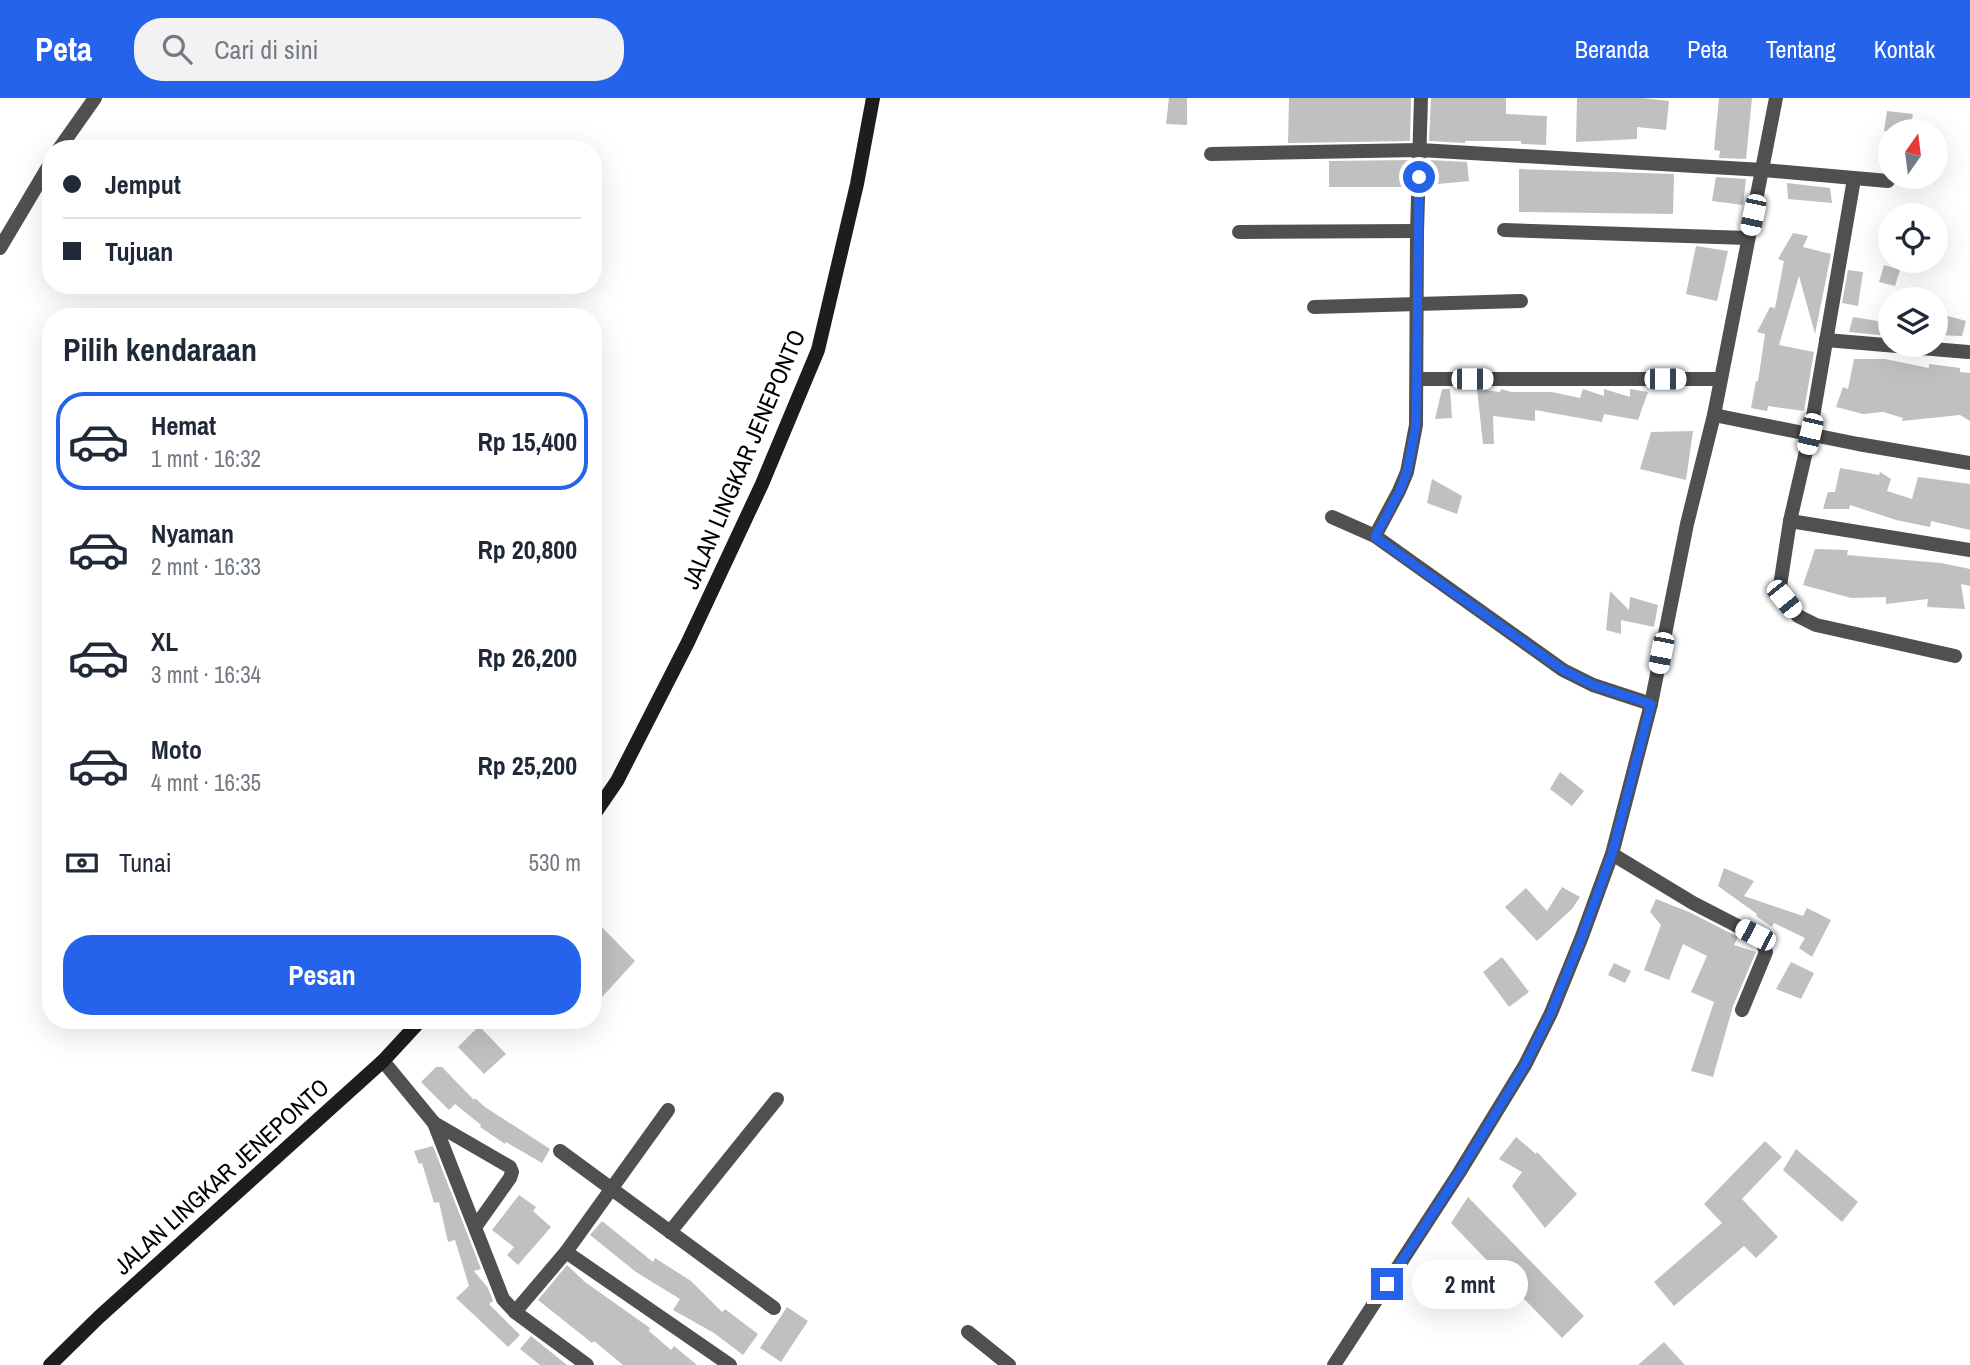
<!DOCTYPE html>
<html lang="id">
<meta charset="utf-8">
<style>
body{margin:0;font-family:"Archivo Narrow",sans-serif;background:#f2f2f3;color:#1f2937;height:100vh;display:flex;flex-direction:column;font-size:26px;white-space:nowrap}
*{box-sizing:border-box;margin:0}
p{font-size:23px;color:#747a83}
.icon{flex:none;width:38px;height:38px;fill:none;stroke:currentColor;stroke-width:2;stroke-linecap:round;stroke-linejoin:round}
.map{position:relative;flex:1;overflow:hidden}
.sheet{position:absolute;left:42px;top:210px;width:560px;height:721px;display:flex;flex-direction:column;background:#fff;border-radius:28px;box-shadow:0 7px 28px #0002}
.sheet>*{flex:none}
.top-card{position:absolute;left:42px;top:42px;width:560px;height:154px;border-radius:28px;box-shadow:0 7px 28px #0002;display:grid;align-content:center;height:154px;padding:0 21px;background:#fff}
.needle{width:46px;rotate:14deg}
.tools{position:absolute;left:1878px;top:21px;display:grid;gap:14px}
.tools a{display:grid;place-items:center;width:70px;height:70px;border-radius:50%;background:#fff;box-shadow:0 7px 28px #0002;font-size:35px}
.end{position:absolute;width:32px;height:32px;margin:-16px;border:9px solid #2563eb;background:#fff;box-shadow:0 0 0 4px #fff}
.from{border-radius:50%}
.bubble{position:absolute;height:49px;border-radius:24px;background:#fff;box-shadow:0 7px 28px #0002;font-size:23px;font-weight:700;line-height:49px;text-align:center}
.car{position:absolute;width:21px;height:42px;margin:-21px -10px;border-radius:9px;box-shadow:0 0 5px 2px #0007;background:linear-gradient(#fff 24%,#345 0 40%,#fff 0 76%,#345 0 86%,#fff 0)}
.top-card b{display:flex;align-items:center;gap:24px;height:66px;font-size:26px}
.top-card b+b{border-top:2px solid #e0e1e3}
.top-card i{width:18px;height:18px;background:#1f2937}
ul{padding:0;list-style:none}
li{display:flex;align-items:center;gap:21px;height:98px;margin:0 14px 10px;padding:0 7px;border:4px solid transparent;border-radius:28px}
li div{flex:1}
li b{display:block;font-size:26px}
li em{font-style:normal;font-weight:700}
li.on{border-color:#2563eb}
li>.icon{width:63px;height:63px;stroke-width:1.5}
h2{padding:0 21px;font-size:32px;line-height:84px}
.pay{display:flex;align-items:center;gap:18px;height:77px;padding:0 21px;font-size:26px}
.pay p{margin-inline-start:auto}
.button{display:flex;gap:14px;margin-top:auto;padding:14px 21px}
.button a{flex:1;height:80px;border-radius:28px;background:#2563eb;color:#fff;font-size:28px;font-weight:700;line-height:80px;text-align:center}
header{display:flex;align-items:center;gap:42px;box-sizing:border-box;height:98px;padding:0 35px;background:#2563eb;color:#fff}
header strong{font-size:33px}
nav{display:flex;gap:38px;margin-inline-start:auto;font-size:24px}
.search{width:490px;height:63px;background:#f2f2f3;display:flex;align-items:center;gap:18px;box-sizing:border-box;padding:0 24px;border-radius:28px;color:#747a83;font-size:26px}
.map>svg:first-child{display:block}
.building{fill:#c0c0c0}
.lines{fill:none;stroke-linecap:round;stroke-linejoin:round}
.minor{stroke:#505050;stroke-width:14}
.secondary{stroke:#1d1d1d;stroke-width:14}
.route{stroke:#2563eb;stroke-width:9}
.labels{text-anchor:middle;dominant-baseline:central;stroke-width:6;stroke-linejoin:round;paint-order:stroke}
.street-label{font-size:24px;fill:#000;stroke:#fff}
</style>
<header>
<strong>Peta</strong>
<div class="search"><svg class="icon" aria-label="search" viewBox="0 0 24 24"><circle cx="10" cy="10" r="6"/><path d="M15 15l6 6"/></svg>Cari di sini</div>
<nav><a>Beranda</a><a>Peta</a><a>Tentang</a><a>Kontak</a></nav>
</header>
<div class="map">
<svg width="1970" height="1267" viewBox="0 0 1970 1267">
<rect width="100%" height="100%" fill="#fff"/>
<g class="building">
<path d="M1169 0H1187V27L1166 26Z"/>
<path d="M1289 0H1411L1410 43 1288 45Z"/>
<path d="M1431 0H1506V16L1547 18 1546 47 1521 46V43H1465V45L1429 43Z"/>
<path d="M1577 0H1643L1669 3 1666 32 1637 29V41L1576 44Z"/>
<path d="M1719 0H1752L1746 61 1719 60 1720 53 1714 52Z"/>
<path d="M1887 13 1913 16 1910 33H1884Z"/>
<path d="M1410 62 1409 89H1329V63Z"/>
<path d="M1429 62 1467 64 1469 83 1428 87Z"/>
<path d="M1519 71 1674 76 1673 116 1519 114Z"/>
<path d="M1716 79 1746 81 1743 107 1712 103Z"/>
<path d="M1787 85 1830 90 1832 105 1788 101Z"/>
<path d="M1793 135 1808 138 1803 149 1831 156 1815 236 1799 178 1779 247 1814 254 1804 313 1768 308 1767 313 1751 310 1756 283H1758L1765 236 1757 234 1770 209 1775 210 1784 163 1778 161Z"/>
<path d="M1696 148 1728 153 1717 203 1686 196Z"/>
<path d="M1884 167 1900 172 1895 188 1879 184Z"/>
<path d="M1848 172 1863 174 1858 208 1842 205Z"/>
<path d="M1941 216 1966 223 1962 238 1936 237Z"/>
<path d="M1853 219 1890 225V238L1849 234Z"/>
<path d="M1854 261H1885L1929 270V266L1960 270V274L1970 275V323L1960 317 1902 323 1903 320 1883 314 1863 316 1836 309 1843 289 1848 291Z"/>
<path d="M1442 291H1450L1452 320 1435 321Z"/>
<path d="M1477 291 1500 294 1501 291 1512 294H1552L1580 300 1583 291 1604 298V291L1630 299V291L1648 294 1638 322 1604 316 1602 324 1535 312V323L1493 318 1494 346H1483Z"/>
<path d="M1693 333 1686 382 1640 371 1651 334Z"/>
<path d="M1840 370 1879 377 1880 374 1891 381 1887 393 1912 401 1918 379 1970 386V432L1931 423 1930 429 1896 422 1850 407 1849 411H1823L1828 394H1835Z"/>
<path d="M1432 381 1462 398 1457 416 1427 405Z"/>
<path d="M1815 451 1848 452 1847 457 1941 465 1970 471V488L1961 486 1965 511 1927 509 1928 501 1886 506V499L1851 500 1803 487Z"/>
<path d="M1610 493 1629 512 1630 499 1658 507 1654 529 1621 522V536L1606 532Z"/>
<path d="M1560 674 1584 693 1572 708 1550 691Z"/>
<path d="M1724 770 1754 783 1744 798 1803 818 1807 810 1831 822 1812 859 1799 850 1805 840 1774 825 1772 829 1756 818 1757 816 1718 788Z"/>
<path d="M1562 789 1580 799 1572 811 1537 843 1505 809 1526 790 1547 813Z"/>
<path d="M1656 801 1689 814 1738 839 1734 847 1756 854 1733 908 1713 979 1691 973 1714 904 1691 894 1707 858 1683 846 1669 882 1644 872 1661 827 1650 814Z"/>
<path d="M593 820 635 863 593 909Z"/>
<path d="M1502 859 1529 894 1509 909 1483 874Z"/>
<path d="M1791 864 1814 875 1801 901 1776 891Z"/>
<path d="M1614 865 1631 873 1625 885 1608 877Z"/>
<path d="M479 928 506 956 484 976 458 949Z"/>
<path d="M436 969H442L474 1002 475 1000 485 1009 550 1051 542 1065 506 1044 505 1046 480 1029 481 1027 455 1006 449 1012 421 984Z"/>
<path d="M1516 1039 1536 1056 1537 1054 1577 1096 1545 1130 1512 1088 1522 1074 1499 1061Z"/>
<path d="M1765 1043 1782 1059 1742 1101 1778 1139 1756 1160 1744 1148 1674 1208 1654 1184 1722 1125 1704 1106Z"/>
<path d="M433 1048 481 1171 474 1173 488 1190 493 1203 489 1206 520 1237 508 1249 456 1200 469 1188 455 1142 448 1144 439 1104 434 1105 422 1065 419 1066 414 1053Z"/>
<path d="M1796 1051 1858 1104 1842 1124 1783 1072Z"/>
<path d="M519 1097 536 1109 533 1113 551 1129 518 1167 507 1157 514 1149 492 1132Z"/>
<path d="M1468 1099 1584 1218 1562 1240 1451 1125Z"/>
<path d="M602 1123 653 1164 655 1160 691 1183 722 1214 725 1211 758 1236 743 1257 714 1235 673 1212 680 1201 636 1174 590 1137Z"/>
<path d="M567 1167 585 1184 650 1230 649 1233 671 1252 674 1248 697 1267H623L594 1243 592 1245 538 1202Z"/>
<path d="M787 1209 808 1223 781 1264 760 1250Z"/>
<path d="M531 1238 567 1267H540L520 1251Z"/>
<path d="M1664 1244 1685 1267H1638Z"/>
</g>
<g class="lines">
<g class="minor">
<path d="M59 51 95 0"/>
<path d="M1211 56 1420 52 1763 72 1888 83"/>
<path d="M1854 81 1810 336 1790 423 1780 488 1784 501 1798 518 1816 527 1955 558"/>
<path d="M1504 132 1748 140"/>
<path d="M1239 134 1417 133"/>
<path d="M0 150 51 64"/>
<path d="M1314 209 1521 203"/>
<path d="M1826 242 1968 254"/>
<path d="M1417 281H1720"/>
<path d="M1714 317 1858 346 1970 365"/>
<path d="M1332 419 1375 438 1563 572 1593 587 1651 606"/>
<path d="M1790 423 1970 452"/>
<path d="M1375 438 1399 393 1407 374 1416 327 1417 133 1421 0"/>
<path d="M1612 756 1693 805 1755 837 1762 843 1766 854 1742 912"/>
<path d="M383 963 434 1025 503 1201 515 1214 587 1267"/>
<path d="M434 1025 510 1069 512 1074 510 1080 476 1128"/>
<path d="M560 1053 774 1210"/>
<path d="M670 1134 777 1001"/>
<path d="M566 1154 730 1267"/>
<path d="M515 1214 566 1154 668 1012"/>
<path d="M968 1234 1009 1267"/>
<path d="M1334 1267 1459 1075 1525 967 1551 915 1581 841 1612 756 1651 606 1687 426 1714 317 1776 0"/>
</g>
<g class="secondary">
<path d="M593 718 617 683 688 544 762 386 818 252 857 86 873 0"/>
<path d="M50 1267 99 1219 383 963 421 922"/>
</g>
</g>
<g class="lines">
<path class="route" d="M1387 1186 1459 1075 1525 967 1551 915 1581 841 1612 756 1651 606 1593 587 1563 572 1375 439 1399 394 1407 374 1416 327 1419 79"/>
</g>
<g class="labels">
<g class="street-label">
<text transform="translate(743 361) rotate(-67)">JALAN LINGKAR JENEPONTO</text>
<text transform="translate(221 1078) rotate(-42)">JALAN LINGKAR JENEPONTO</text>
</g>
</g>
</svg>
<div class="tools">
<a><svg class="needle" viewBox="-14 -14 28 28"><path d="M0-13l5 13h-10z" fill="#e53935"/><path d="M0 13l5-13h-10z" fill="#747a83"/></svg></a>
<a><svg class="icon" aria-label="locate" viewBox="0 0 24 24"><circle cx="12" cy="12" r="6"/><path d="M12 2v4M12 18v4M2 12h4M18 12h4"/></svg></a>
<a><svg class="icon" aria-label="layers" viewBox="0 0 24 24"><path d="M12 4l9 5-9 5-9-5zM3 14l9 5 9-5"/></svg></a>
</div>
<i class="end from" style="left:1419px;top:79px"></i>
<i class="end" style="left:1387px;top:1186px"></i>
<div class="bubble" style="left:1412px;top:1162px;width:116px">2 mnt</div>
<i class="car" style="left:1753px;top:117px;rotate:192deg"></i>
<i class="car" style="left:1472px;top:281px;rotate:90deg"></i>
<i class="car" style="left:1665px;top:281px;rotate:90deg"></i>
<i class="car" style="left:1810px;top:336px;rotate:193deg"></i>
<i class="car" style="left:1784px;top:501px;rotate:141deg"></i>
<i class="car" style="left:1661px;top:555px;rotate:191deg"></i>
<i class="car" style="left:1755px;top:837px;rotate:297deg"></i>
<div class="top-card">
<b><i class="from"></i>Jemput</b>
<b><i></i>Tujuan</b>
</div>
<section class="sheet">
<h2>Pilih kendaraan</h2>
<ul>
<li class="on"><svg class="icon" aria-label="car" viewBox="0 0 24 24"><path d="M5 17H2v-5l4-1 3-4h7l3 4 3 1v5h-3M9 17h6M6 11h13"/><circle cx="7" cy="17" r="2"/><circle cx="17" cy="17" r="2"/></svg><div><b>Hemat</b><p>1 mnt · 16:32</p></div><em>Rp 15,400</em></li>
<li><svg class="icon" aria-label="car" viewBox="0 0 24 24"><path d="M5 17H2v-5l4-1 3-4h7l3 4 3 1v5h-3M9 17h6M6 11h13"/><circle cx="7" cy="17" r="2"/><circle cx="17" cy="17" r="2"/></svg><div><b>Nyaman</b><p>2 mnt · 16:33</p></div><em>Rp 20,800</em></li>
<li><svg class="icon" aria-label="car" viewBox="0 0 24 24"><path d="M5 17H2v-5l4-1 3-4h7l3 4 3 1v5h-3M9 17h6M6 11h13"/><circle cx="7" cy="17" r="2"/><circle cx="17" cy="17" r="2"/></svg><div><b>XL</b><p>3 mnt · 16:34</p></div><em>Rp 26,200</em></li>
<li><svg class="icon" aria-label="car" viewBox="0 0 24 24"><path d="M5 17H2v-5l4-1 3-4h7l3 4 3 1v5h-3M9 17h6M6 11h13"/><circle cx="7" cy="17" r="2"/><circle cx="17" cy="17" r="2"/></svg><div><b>Moto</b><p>4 mnt · 16:35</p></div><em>Rp 25,200</em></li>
</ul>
<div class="pay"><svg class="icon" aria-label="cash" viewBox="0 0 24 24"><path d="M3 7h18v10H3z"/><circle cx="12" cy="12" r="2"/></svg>Tunai<p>530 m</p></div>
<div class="button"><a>Pesan</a></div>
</section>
</div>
